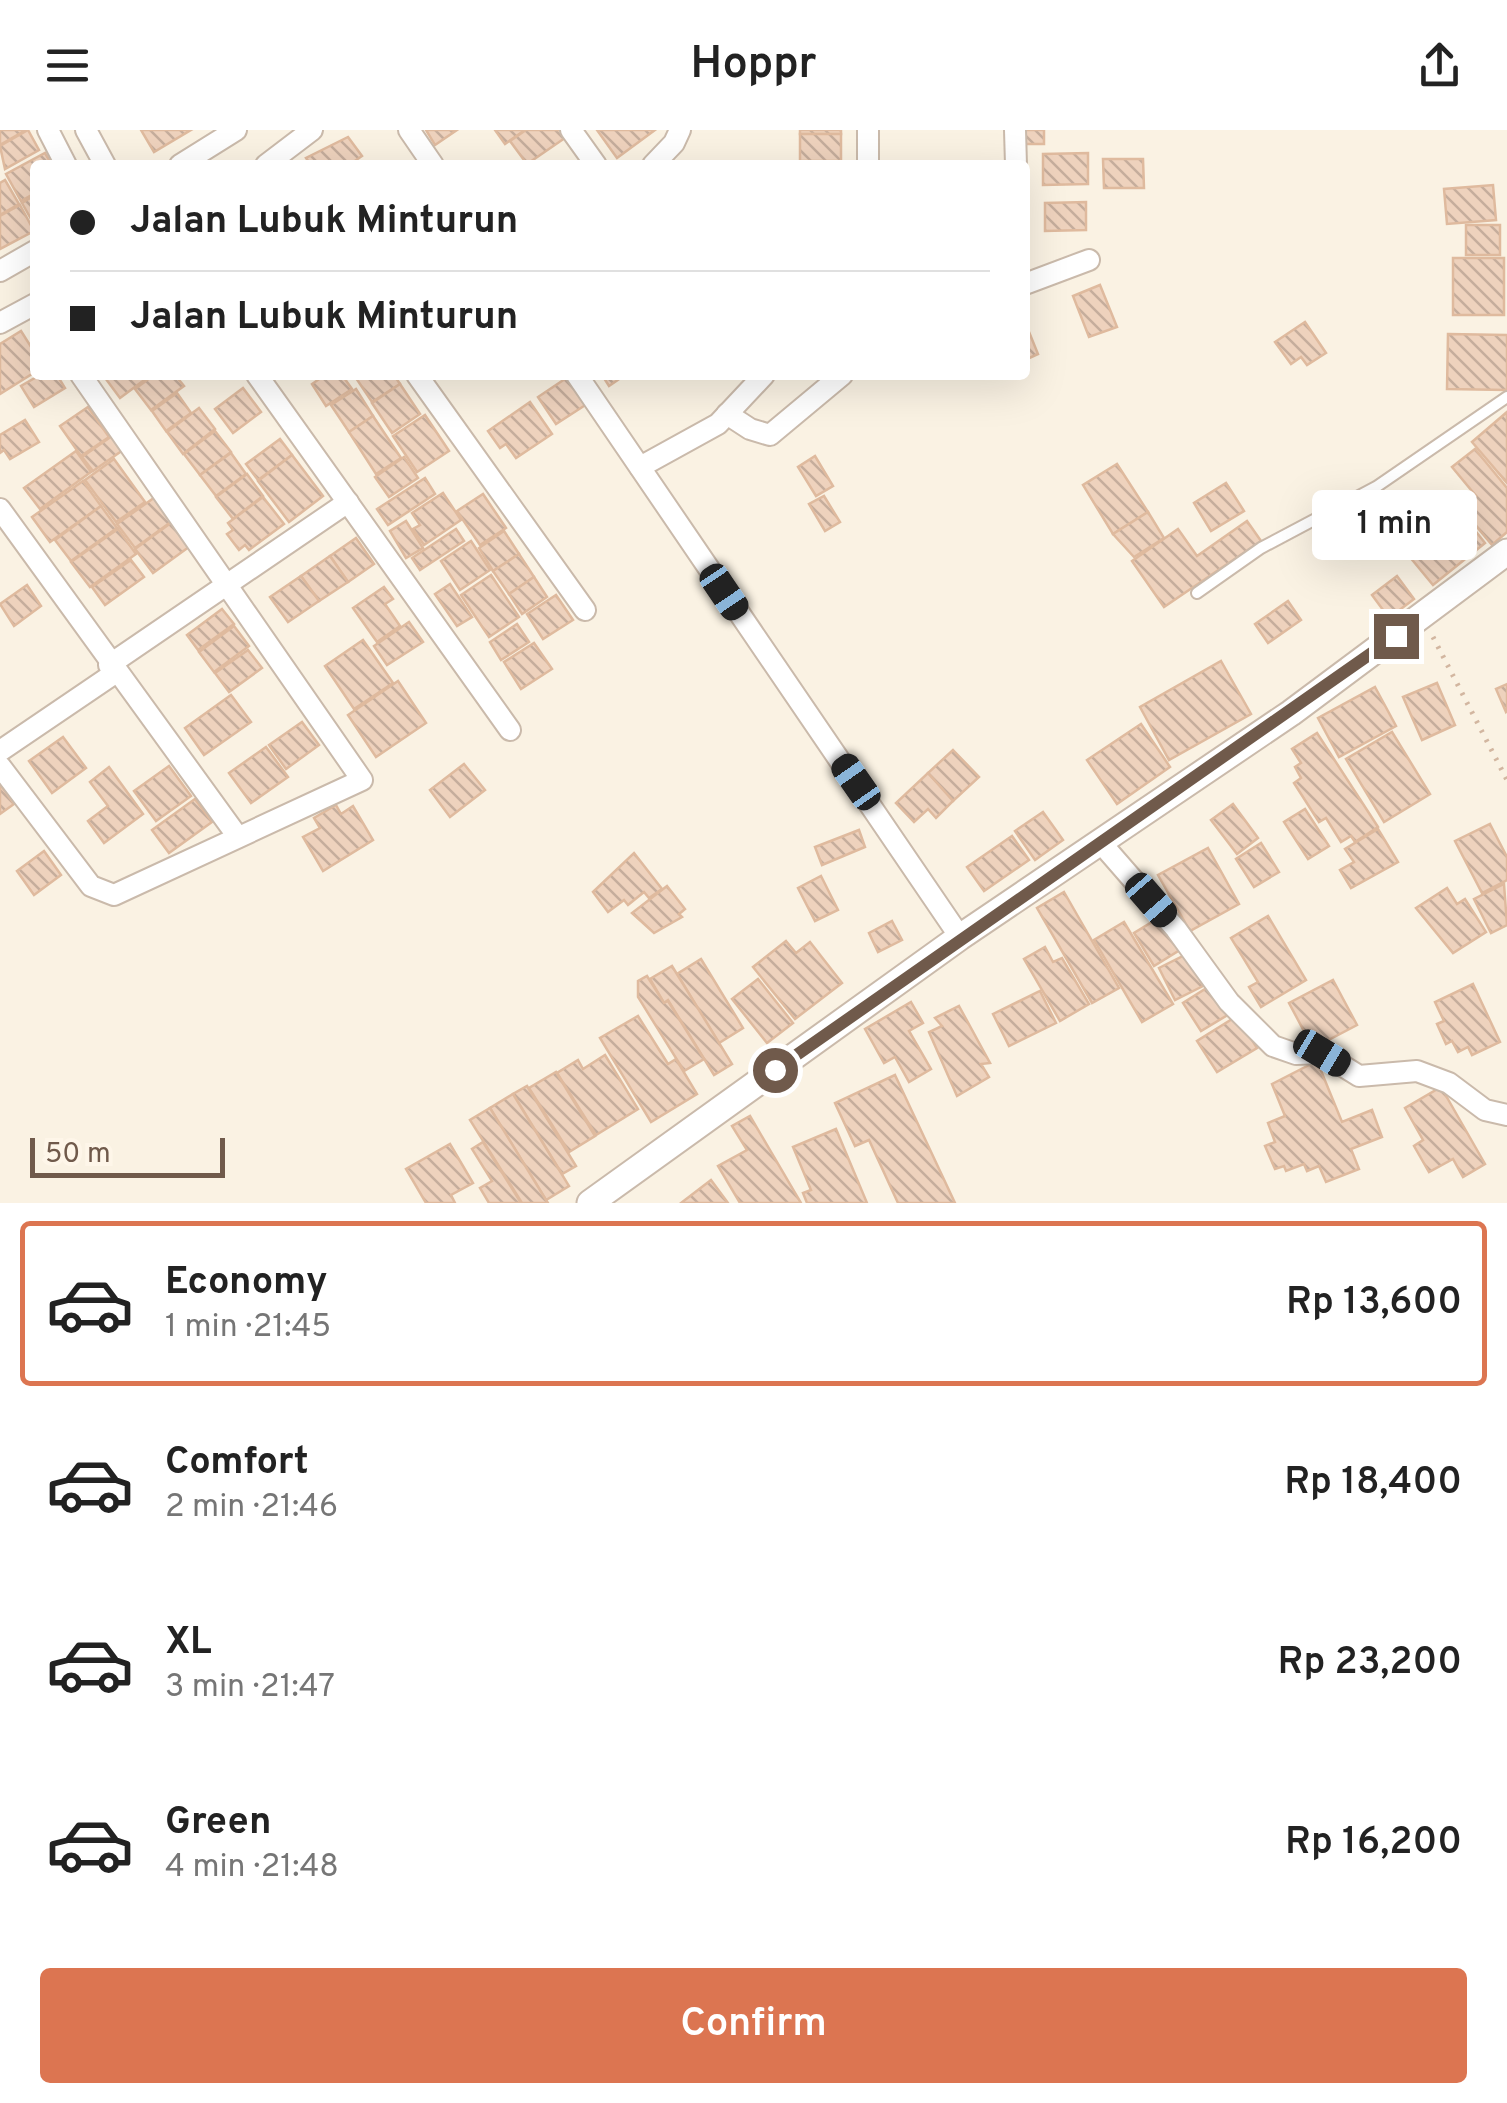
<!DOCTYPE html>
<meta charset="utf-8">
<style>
body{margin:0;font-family:Overpass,sans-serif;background:#f6f6f6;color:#222;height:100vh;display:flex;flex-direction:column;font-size:38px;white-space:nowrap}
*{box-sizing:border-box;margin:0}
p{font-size:32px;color:#767676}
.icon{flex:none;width:55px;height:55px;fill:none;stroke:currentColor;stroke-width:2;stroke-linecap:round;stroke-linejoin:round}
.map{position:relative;height:1073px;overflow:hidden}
.details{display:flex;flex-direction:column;background:#fff;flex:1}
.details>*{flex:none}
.hud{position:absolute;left:30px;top:30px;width:1000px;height:220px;border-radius:10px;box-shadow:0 10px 40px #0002;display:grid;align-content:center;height:220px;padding:0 40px;background:#fff}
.scale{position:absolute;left:30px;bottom:25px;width:195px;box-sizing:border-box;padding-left:10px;border:5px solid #705a4b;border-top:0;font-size:28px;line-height:35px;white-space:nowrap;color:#705a4b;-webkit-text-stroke:8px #fef6e9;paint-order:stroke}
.end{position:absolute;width:45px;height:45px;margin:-22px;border:12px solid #705a4b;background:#fff;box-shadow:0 0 0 5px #fff}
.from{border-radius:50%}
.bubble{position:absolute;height:70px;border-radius:10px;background:#fff;box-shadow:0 10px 40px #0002;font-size:32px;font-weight:600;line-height:70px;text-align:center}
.car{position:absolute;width:30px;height:60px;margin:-30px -15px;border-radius:12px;box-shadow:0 0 8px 2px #0007;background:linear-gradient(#222 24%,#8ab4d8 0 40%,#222 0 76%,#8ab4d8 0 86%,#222 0)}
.hud b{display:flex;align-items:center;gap:35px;height:95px;font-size:38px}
.hud b+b{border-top:2px solid #e0e0e0}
.hud i{width:25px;height:25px;background:#222}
ul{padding:18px 0 0;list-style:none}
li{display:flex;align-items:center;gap:30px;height:165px;margin:0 20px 15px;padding:0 20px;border:5px solid transparent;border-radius:10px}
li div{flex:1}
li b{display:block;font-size:38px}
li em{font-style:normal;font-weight:600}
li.current{border-color:#dc7551}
li>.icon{width:90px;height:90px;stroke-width:1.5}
.primary-button{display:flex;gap:20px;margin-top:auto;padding:20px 40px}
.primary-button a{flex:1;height:115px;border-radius:10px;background:#dc7551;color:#fff;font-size:40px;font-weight:600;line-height:115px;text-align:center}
header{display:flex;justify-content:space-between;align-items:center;height:130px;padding:0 40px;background:#fff;font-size:45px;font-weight:600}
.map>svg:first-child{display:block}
.building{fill:url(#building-back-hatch);stroke:#dfba9e;stroke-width:2.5}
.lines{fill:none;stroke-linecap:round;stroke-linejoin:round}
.service-casing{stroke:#cabaab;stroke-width:14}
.minor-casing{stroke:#cabaab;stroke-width:24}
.tertiary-casing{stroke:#cabaab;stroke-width:29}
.path{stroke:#d2b6a0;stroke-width:5;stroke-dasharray:2.5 8;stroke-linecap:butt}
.service{stroke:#fff;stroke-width:10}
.minor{stroke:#fff;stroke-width:20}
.tertiary{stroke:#fff;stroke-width:25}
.route{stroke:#705a4b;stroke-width:12}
</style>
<header><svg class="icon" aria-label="menu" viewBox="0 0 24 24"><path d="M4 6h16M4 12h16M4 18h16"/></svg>Hoppr<svg class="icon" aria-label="share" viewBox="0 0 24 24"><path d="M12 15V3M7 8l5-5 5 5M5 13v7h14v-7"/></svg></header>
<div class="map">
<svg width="1507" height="1073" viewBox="0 0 1507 1073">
<defs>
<pattern id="building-back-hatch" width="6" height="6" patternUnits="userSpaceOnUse" patternTransform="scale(2.5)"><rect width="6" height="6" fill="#eed2bd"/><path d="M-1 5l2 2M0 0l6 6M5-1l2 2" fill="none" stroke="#c5ad9c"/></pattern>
</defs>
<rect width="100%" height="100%" fill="#faf2e3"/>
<g class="building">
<path d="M0 0H26L0 15Z"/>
<path d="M28 0 39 20 5 39 0 16Z"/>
<path d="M141 0H191L154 22Z"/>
<path d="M426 0H457L435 15Z"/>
<path d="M495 0H525L505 14Z"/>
<path d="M526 0H560L565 8 527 34 510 11Z"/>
<path d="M597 0H655L617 28Z"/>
<rect x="800" y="0" width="41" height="4"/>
<path d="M1024 0H1044V14H1023Z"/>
<rect x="800" y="4" width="41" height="27"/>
<path d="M348 7 362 26 349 35H311L306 28Z"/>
<path d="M45 23 52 35H35V63L21 71 6 44Z"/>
<path d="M1088 23V54L1043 55V24Z"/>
<path d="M1103 29H1143L1144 58H1104Z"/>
<path d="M5 50 19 74 0 85V53Z"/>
<path d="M1493 55 1496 90 1447 94 1444 59Z"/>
<path d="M35 65V96L22 73Z"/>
<path d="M1086 72V100L1045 101V73Z"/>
<path d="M20 75 34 101 0 119V86Z"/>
<rect x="1466" y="95" width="34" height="30"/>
<rect x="1453" y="128" width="51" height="57"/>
<path d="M1100 155 1117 197 1089 207 1073 166Z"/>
<path d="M1025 192 1038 224 1025 230Z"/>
<path d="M1305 192 1326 223 1307 235 1301 227 1291 234 1275 212Z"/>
<path d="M21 201 35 223V242L0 264V214Z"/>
<path d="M1448 204 1507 205V260L1447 259Z"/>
<path d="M40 245H57L65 258 34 277 21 256Z"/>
<path d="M103 245H151L120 268Z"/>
<path d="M154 245H175L184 256 151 280 135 259Z"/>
<path d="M325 245H342L352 259 326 276 312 254Z"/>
<path d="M354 245H394L400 254 372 272Z"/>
<path d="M602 245H625L609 256Z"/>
<path d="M568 247 587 274 556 294 538 267Z"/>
<path d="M400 254 420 284 392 303 372 273Z"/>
<path d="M243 258 261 282 233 303 215 279Z"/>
<path d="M356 259 373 286 349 302 331 275Z"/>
<path d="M177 263 191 283 166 301 152 281Z"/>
<path d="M530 272 552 304 516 328 506 314 500 318 488 301Z"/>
<path d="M88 277 109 307 81 326 60 296Z"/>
<path d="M199 278 215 299 183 324 167 302Z"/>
<path d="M1507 282V353L1472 312Z"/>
<path d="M425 285 449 321 417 342 393 306Z"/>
<path d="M373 286 401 328 376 344 349 302Z"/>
<path d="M25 290 39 312 10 329 4 320 0 323V305Z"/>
<path d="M215 301 231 322 200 345 184 324Z"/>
<path d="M112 306 123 320 93 341 82 327Z"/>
<path d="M280 309 292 325 258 350 246 334Z"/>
<path d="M1475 319 1507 358V402L1492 415 1462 379 1476 366 1452 337Z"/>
<path d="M76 321 91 342 40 379 24 358Z"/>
<path d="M231 323 246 344 216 366 200 345Z"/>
<path d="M292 325 323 366 289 392 258 351Z"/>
<path d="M815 326 833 356 816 366 798 337Z"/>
<path d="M404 327 418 348 389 367 375 347Z"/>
<path d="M114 329 145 372 116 392 85 350Z"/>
<path d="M1117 334 1148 382 1113 404 1083 355Z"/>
<path d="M247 344 263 366 233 389 216 367Z"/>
<path d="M425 348 435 364 388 395 377 379Z"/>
<path d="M83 351 101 376 50 412 32 387Z"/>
<path d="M1226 353 1244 381 1211 401 1194 373Z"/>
<path d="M443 363 461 390 424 415 413 399 420 395 412 383Z"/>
<path d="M483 364 506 398 480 415 457 381Z"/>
<path d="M158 365 175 389 135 418 117 394Z"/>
<path d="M824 366 840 392 825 401 809 374Z"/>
<path d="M263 367 284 394 249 420 245 415 239 420 227 404 233 400 228 393Z"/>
<path d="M101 376 117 398 71 431 55 410Z"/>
<path d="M1148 382 1164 408 1134 427 1113 404Z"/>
<path d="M1462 384 1485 413 1433 455 1409 426Z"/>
<path d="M175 390 193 414 153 443 135 419Z"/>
<path d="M406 391 423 418 406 428 390 401Z"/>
<path d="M1247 391 1261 411 1164 477 1132 431 1178 399 1197 426Z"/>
<path d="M118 399 136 424 90 457 71 432Z"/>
<path d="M456 399 464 411 420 440 412 428Z"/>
<path d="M504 401 519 424 493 441 479 418Z"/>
<path d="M356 408 374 434 348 452 330 426Z"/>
<path d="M471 411 490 440 460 460 441 431Z"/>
<path d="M519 424 534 447 509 464 493 441Z"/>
<path d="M330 426 348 452 319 471 301 446Z"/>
<path d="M131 430 144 447 105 475 92 457Z"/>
<path d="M491 445 519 487 489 507 461 465Z"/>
<path d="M301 446 319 471 288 492 270 467Z"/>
<path d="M1397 446 1414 469 1389 488 1372 465Z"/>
<path d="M534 447 547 467 522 484 509 464Z"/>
<path d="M450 454 472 487 457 496 435 464Z"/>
<path d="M27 455 41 476 14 496 0 474Z"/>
<path d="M384 457 393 469 385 474 400 496 377 512 353 478Z"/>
<path d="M556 465 573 490 543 509 527 484Z"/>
<path d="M1288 471 1301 490 1268 513 1255 494Z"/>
<path d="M222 479 234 494 198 520 187 505Z"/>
<path d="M409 492 423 512 387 535 374 516Z"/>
<path d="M517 494 529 512 501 530 490 512Z"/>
<path d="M234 496 249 516 214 542 199 522Z"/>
<path d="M363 510 393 553 354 579 325 536Z"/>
<path d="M534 513 552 539 521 559 504 532Z"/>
<path d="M248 520 262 538 229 562 215 543Z"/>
<path d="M1221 531 1251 584 1169 630 1140 577Z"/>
<path d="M398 551 426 593 376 627 348 585Z"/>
<path d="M1437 553 1455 595 1422 610 1403 567Z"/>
<path d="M1507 554V581L1506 582 1496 559Z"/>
<path d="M1375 557 1396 596 1339 627 1318 588Z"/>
<path d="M231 565 251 592 204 625 185 598Z"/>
<path d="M302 592 319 615 286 639 269 615Z"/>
<path d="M1141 594 1170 637 1117 674 1087 630Z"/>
<path d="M1392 602 1430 664 1384 692 1346 629Z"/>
<path d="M1317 603 1378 697 1355 712 1351 706 1341 712 1326 688 1319 692 1294 653 1301 648 1295 637 1301 633 1292 619Z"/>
<path d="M63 607 86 638 52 663 29 631Z"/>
<path d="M266 617 288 647 251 673 229 643Z"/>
<path d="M953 620 979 647 953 671 928 643Z"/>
<path d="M464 634 485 660 450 687 430 660Z"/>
<path d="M169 636 191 666 156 691 134 661Z"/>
<path d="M109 637 143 684 104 713 88 691 108 676 90 652Z"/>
<path d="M928 643 953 671 936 688 928 679 914 692 896 673Z"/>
<path d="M0 654 14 674 0 684Z"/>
<path d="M195 669 212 692 169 723 152 700Z"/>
<path d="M1233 674 1258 708 1237 724 1211 690Z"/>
<path d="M336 675 341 684 353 676 373 710 323 741 303 707 320 698 314 688Z"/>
<path d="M1305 679 1329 716 1308 729 1284 692Z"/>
<path d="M1043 682 1063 710 1035 730 1015 701Z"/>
<path d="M1490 694 1507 727V750L1482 763 1455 711Z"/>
<path d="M1378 699 1398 732 1351 758 1340 740 1354 732 1345 719Z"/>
<path d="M859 700 865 717 822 735 815 717Z"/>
<path d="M1012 706 1029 730 984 761 967 737Z"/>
<path d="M1261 713 1279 742 1254 757 1236 729Z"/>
<path d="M1208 718 1239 774 1190 801 1158 745Z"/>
<path d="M44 721 61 745 34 765 17 741Z"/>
<path d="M634 723 662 759 649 768 644 762 628 775 624 770 608 782 593 762Z"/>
<path d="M821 746 838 780 815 791 798 758Z"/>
<path d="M1504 754 1507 795 1491 803 1474 769Z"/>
<path d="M667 756 685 779 679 784 682 787 654 803 632 783Z"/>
<path d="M1447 758 1457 774 1465 769 1486 802 1453 823 1416 778Z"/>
<path d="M1064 762 1119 858 1092 873 1037 778Z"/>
<path d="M1162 786 1183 818 1154 836 1134 803Z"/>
<path d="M1268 786 1306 850 1261 877 1249 857 1258 852 1231 808Z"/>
<path d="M892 791 902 810 878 822 869 803Z"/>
<path d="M1124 792 1173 874 1142 892 1094 810Z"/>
<path d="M786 811 796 823 810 812 842 853 795 889 753 837Z"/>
<path d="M1045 817 1053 832 1062 828 1089 874 1060 891 1024 829Z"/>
<path d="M1187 824 1203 856 1175 870 1159 838Z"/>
<path d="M701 829 743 898 719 913 677 844Z"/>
<path d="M672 836 732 934 714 945 668 870 664 873 650 849Z"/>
<path d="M647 846 664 873 668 871 704 929 684 941 638 867V851Z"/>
<path d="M758 849 793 893 767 913 732 869Z"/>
<path d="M1333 850 1357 895 1313 918 1289 873Z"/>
<path d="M1213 854 1231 883 1201 901 1183 873Z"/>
<path d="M1473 854 1500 912 1472 925 1468 917 1458 922 1452 911 1446 914 1437 894 1444 891 1435 872Z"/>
<path d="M1040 861 1056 893 1009 916 993 884Z"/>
<path d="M911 872 923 893 909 901 931 939 909 952 895 927 884 933 865 899Z"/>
<path d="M959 876 990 933 981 934 989 947 957 966 929 902 942 896 935 888Z"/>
<path d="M638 886 668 934 676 929 697 964 651 992 600 908Z"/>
<path d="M1237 886 1257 918 1217 942 1197 911Z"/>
<path d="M605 925 638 979 596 1005 557 943 578 930 583 939Z"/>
<path d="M1317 931 1342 992 1372 980 1382 1007 1351 1019 1359 1039 1326 1052 1319 1036 1307 1041 1304 1034 1286 1041 1284 1036 1275 1039 1265 1016 1275 1012 1268 993 1285 986 1272 954Z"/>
<path d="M556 942 595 1006 569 1022 529 958Z"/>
<path d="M895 945 955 1073H898L869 1010 855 1016 835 973Z"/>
<path d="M527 956 576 1036 562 1044 513 964Z"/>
<path d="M1441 957 1485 1034 1463 1047 1453 1029 1429 1042 1414 1016 1423 1010 1405 978Z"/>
<path d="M513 964 569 1056 546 1070 490 978Z"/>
<path d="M490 978 546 1070 548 1073H522L470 990Z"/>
<path d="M750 986 801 1073H740L718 1036 747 1020 732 996Z"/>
<path d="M836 999 867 1073H807L803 1063 811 1060 793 1017Z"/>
<path d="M483 1012 521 1073H489L480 1058 492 1051 472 1019Z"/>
<path d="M450 1014 473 1053 451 1065 455 1073H426L406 1039Z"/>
<path d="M711 1050 728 1073H681Z"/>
</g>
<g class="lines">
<defs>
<path id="service" d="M1197 463 1261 418 1376 357 1507 267"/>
<g id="minor">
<path d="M48 0 66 35"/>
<path d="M86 0 105 35"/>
<path d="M409 0 433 35"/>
<path d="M571 0 596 35"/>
<path d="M1015 0 1016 35"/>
<path d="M180 35 236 0"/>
<path d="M266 35 312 0"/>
<path d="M653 35 674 13 680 0"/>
<path d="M868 35V0"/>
<path d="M0 141 35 121"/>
<path d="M1025 154 1089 130"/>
<path d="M0 193 35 174"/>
<path d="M257 245 510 600"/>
<path d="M417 245 585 480"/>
<path d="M577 245 960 807"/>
<path d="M727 284 750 299 770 305 842 245"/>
<path d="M640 337 718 294 764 245"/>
<path d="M0 379 238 707"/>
<path d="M109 535 348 372"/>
<path d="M0 621 115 543"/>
<path d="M0 636 91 756 114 765 362 650 81 245"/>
<path d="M1101 713 1176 799 1229 872 1273 916 1296 924 1322 923 1359 946 1417 941 1449 953 1485 980 1507 985"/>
</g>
<path id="tertiary" d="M590 1073 960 807 1291 583 1507 422"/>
</defs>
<use href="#service" class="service-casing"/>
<use href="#minor" class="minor-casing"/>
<use href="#tertiary" class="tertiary-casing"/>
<path class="path" d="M1433 507 1507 650"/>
<use href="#service" class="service"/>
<use href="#minor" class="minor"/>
<use href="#tertiary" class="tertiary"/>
</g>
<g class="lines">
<path class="route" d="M775 940 1396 506"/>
</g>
</svg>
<div class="scale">50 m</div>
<i class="end from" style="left:775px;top:940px"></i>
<i class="end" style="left:1396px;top:506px"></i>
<div class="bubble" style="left:1312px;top:360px;width:165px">1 min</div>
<i class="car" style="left:724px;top:462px;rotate:146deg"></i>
<i class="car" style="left:856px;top:652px;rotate:325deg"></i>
<i class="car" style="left:1151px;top:770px;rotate:139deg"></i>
<i class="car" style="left:1322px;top:923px;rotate:121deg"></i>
<div class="hud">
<b><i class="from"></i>Jalan Lubuk Minturun</b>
<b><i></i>Jalan Lubuk Minturun</b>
</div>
</div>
<section class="details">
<ul>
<li class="current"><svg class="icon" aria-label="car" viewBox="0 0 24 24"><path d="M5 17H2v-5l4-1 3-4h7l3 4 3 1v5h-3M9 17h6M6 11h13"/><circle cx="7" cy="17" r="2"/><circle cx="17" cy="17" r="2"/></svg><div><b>Economy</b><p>1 min · 21:45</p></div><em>Rp 13,600</em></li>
<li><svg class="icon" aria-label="car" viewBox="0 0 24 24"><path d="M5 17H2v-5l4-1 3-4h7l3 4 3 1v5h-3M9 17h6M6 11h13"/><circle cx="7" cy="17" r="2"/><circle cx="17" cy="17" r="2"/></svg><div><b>Comfort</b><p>2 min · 21:46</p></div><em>Rp 18,400</em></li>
<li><svg class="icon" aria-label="car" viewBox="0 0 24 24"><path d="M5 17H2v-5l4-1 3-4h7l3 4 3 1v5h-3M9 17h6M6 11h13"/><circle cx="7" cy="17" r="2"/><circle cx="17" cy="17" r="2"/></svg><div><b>XL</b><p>3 min · 21:47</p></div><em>Rp 23,200</em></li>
<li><svg class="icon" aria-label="car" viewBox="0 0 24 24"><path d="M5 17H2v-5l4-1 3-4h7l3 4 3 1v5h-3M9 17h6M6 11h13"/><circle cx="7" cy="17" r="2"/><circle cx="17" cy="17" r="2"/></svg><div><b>Green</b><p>4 min · 21:48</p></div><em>Rp 16,200</em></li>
</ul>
<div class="primary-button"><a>Confirm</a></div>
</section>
